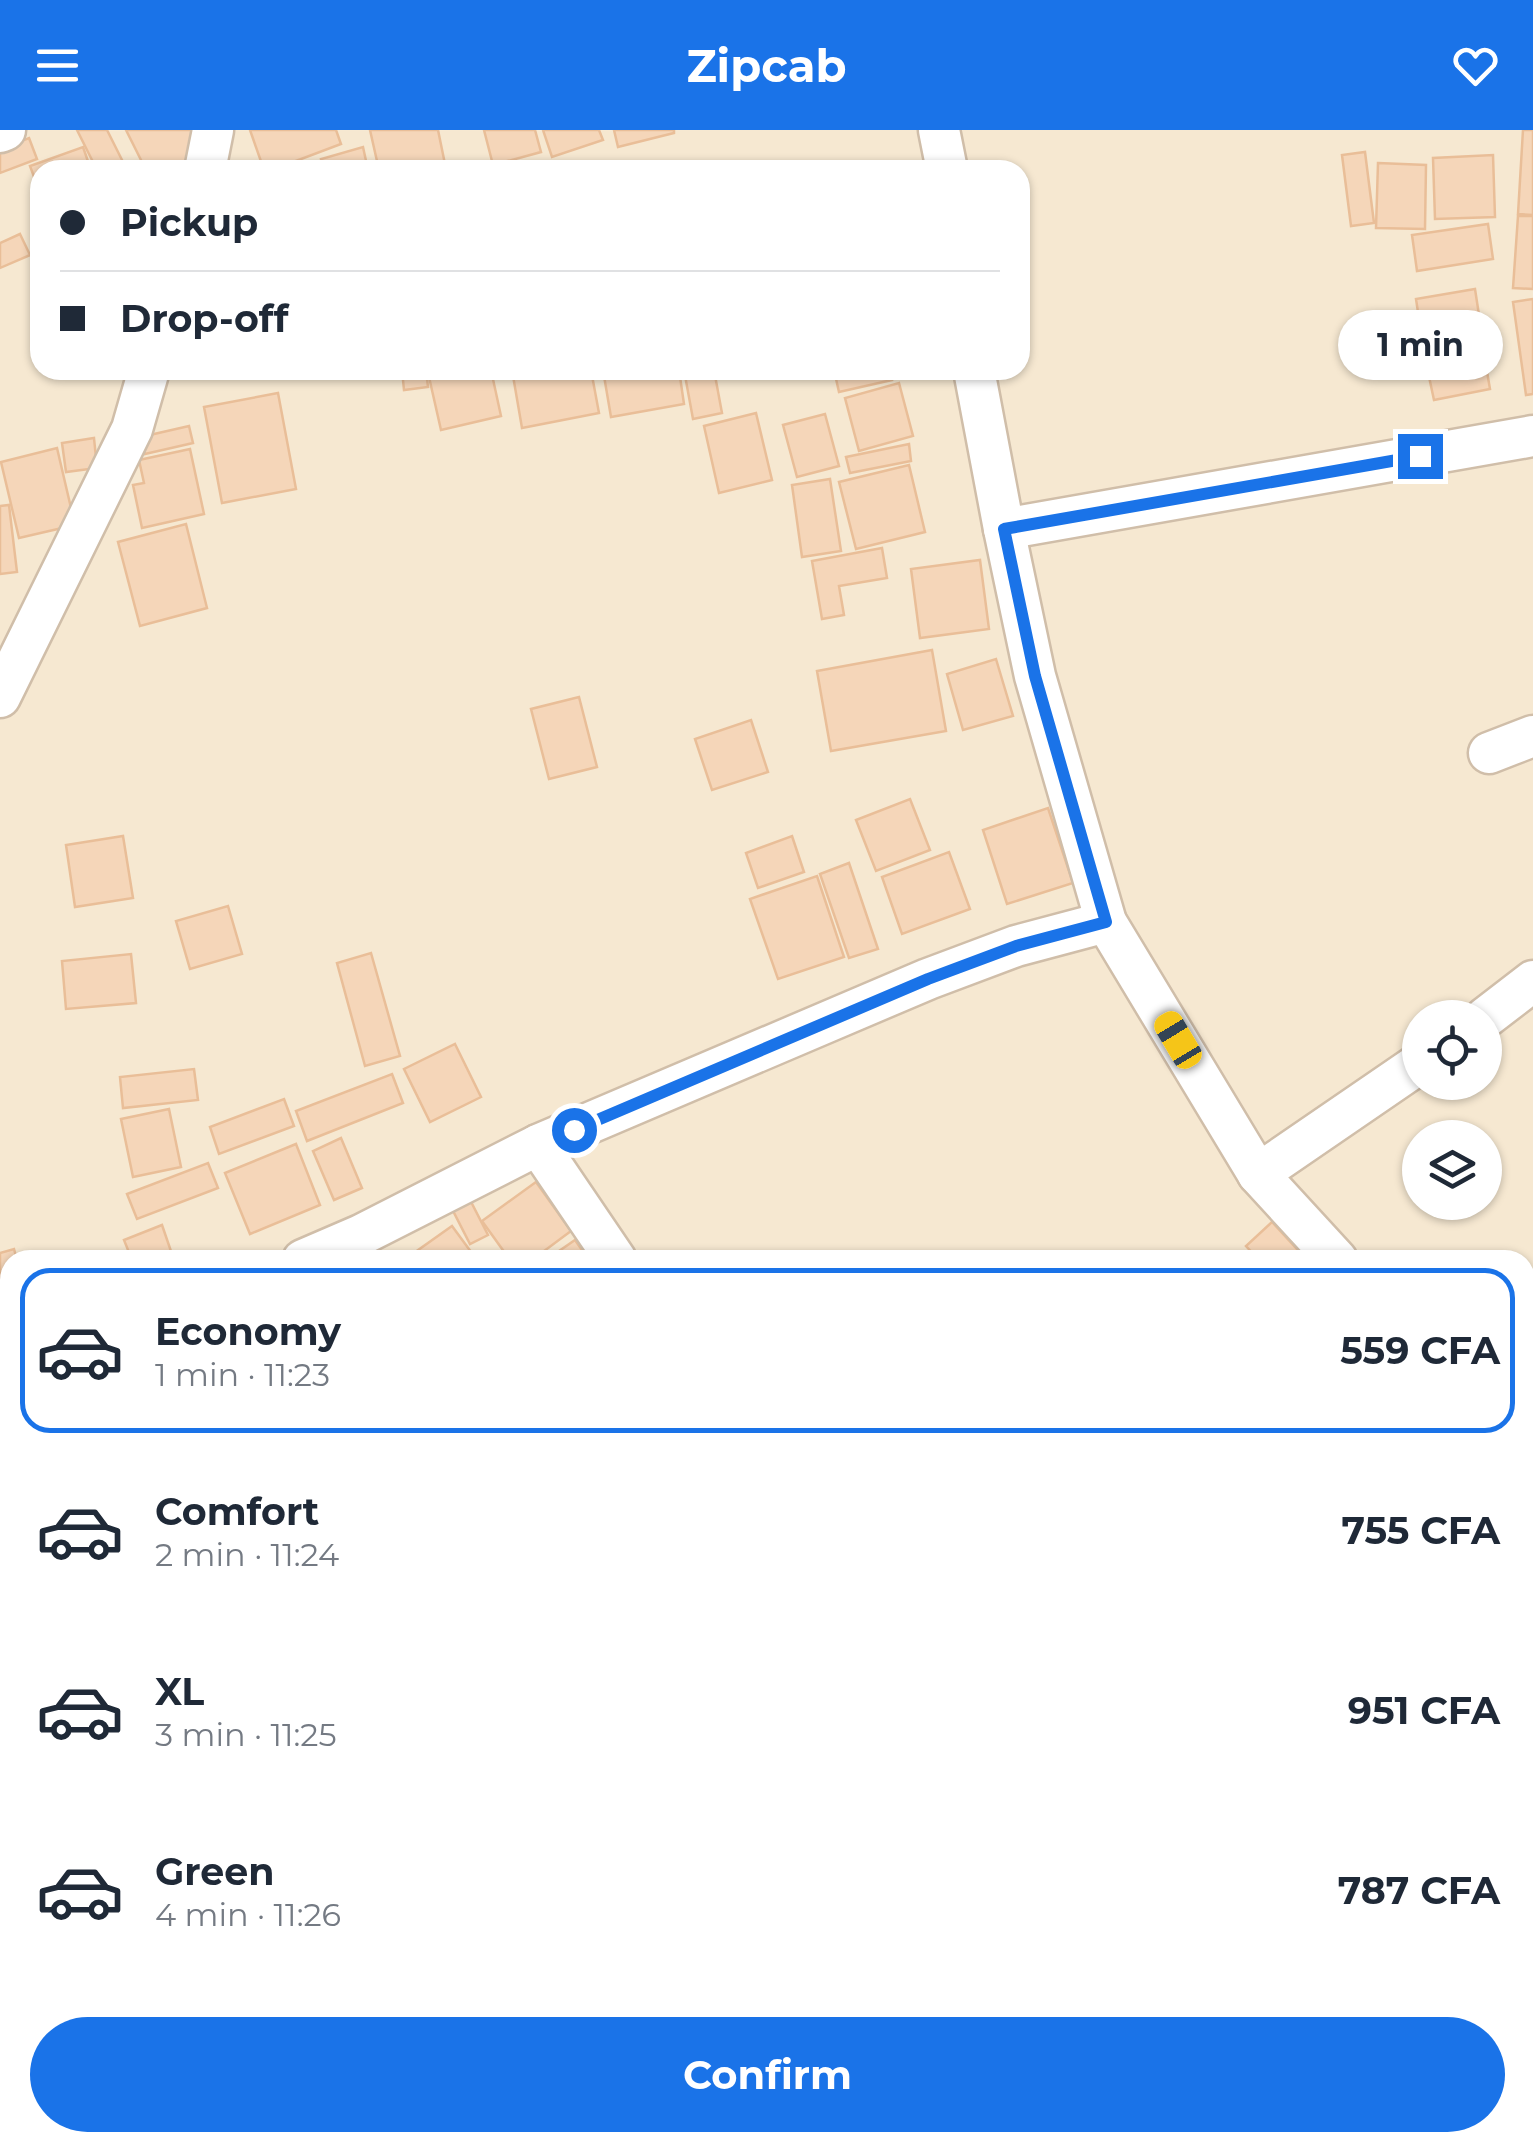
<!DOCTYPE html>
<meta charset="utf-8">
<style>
body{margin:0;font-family:Montserrat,sans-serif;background:#f6f6f7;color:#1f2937;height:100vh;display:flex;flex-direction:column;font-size:38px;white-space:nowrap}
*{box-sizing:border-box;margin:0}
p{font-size:32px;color:#747a83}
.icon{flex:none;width:55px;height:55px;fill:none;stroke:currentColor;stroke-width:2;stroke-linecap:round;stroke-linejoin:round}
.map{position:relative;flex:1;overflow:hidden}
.details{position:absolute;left:0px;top:1120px;width:1535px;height:902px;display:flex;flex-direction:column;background:#fff;border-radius:30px 30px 0 0;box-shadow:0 2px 8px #0004}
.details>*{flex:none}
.banner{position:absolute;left:30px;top:30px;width:1000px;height:220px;border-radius:30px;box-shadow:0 2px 8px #0004;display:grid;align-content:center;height:220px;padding:0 30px;background:#fff}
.tools{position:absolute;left:1402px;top:870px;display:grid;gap:20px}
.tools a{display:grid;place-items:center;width:100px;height:100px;border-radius:50%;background:#fff;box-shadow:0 2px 8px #0004;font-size:50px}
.end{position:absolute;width:45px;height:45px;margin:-22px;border:12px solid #1a73e8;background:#fff;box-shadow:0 0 0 5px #fff}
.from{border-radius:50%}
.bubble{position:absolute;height:70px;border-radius:35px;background:#fff;box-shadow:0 2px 8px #0004;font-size:32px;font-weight:700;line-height:70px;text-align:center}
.car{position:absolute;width:30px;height:60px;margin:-30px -15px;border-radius:12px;box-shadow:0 0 8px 2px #0007;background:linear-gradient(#f5c518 24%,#345 0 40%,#f5c518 0 76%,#345 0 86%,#f5c518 0)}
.banner b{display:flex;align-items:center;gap:35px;height:95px;font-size:38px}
.banner b+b{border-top:2px solid #e0e1e3}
.banner i{width:25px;height:25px;background:#1f2937}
ul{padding:18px 0 0;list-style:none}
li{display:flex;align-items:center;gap:30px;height:165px;margin:0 20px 15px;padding:0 10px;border:5px solid transparent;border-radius:30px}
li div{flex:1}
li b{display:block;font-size:38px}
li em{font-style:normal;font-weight:700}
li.selected{border-color:#1a73e8}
li>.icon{width:90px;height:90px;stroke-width:1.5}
.primary-button{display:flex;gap:20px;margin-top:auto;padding:20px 30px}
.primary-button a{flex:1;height:115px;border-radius:60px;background:#1a73e8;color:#fff;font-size:40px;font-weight:700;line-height:115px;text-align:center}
header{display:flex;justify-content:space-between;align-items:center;height:130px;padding:0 30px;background:#1a73e8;color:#fff;font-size:45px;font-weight:700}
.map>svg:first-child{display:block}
.residential{fill:#f6e8d1;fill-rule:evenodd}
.building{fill:#f5d6b9;stroke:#e9be98;stroke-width:2.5}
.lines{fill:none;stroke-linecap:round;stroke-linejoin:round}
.minor-casing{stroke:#d0bea9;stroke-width:45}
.minor{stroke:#fff;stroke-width:40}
.route{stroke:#1a73e8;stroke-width:12}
</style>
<header><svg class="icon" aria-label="menu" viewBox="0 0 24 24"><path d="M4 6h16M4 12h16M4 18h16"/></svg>Zipcab<svg class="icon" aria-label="heart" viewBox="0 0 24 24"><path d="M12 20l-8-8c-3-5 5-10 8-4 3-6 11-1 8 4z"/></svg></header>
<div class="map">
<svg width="1533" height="2021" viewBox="0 0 1533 2021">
<rect width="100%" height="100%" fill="#fef6e3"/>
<path class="residential" d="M0 0H1533V2021H0ZM40 40H1020V240H40ZM1420 888H1485V952H1420ZM1420 1008H1485V1072H1420ZM10 1130H1525V2012H10Z"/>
<g class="building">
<path d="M77 0H107L127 40H97Z"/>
<path d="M126 0H191L206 30 187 40H146Z"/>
<path d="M250 0H336L341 14 272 40H264Z"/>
<path d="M370 0H438L446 39 379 40Z"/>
<path d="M484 0H535L541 22 493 35Z"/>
<path d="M543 0H599L603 10 552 27Z"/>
<path d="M614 0H674V3L618 17Z"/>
<path d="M1523 0H1533V85L1518 84Z"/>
<path d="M29 8 37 29 0 43V19Z"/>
<path d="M83 17 91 40H40V63L30 36Z"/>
<path d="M363 17 368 40H324L321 29Z"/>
<path d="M1365 22 1374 93 1351 96 1342 25Z"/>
<path d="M1493 25 1495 87 1435 89 1433 28Z"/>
<path d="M1378 33 1426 35 1425 99 1376 98Z"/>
<path d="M1518 86H1533V159L1513 158Z"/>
<path d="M1488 94 1493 129 1417 141 1412 105Z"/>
<path d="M20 104 30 125 0 138V113Z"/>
<path d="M1475 159 1485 224 1426 235 1416 169Z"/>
<path d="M1533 169V264L1526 265 1513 172Z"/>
<path d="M1485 230 1490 259 1434 270 1428 242Z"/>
<path d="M402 240H426L428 257 404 260Z"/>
<path d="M461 240H491L501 286 441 300 429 247Z"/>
<path d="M512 240H591L599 283 522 298Z"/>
<path d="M603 240H679L684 274 611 287Z"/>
<path d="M684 240H714L722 283 693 289Z"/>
<path d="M834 240H890L892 250 839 262Z"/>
<path d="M899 253 913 306 859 321 845 268Z"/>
<path d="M278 263 296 359 222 373 204 277Z"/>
<path d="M756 283 772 350 719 363 704 296Z"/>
<path d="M825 284 839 336 797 347 783 295Z"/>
<path d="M189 296 193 313 145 324 141 307Z"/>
<path d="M94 308 97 338 66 342 62 313Z"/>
<path d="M909 314 911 331 850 343 846 327Z"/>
<path d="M57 318 75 395 19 408 1 332Z"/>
<path d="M190 319 204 384 142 398 133 355 144 353 139 330Z"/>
<path d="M909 335 925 402 856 419 839 352Z"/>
<path d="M830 349 841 421 802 427 792 355Z"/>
<path d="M9 375 17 442 0 444V376Z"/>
<path d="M186 394 207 478 140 496 118 412Z"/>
<path d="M882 418 887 448 839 456 844 485 822 489 812 431Z"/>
<path d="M980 430 989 499 920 508 911 439Z"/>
<path d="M932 520 946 601 831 621 817 541Z"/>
<path d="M996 529 1013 586 963 600 947 544Z"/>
<path d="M579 567 597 637 549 649 531 579Z"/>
<path d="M751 590 768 642 712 660 695 609Z"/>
<path d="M910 669 930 720 876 741 856 690Z"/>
<path d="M1048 678 1073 753 1007 774 983 700Z"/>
<path d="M123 706 133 768 75 777 66 715Z"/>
<path d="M792 706 804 742 758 758 746 723Z"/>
<path d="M949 722 970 779 902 804 882 747Z"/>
<path d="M849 733 878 819 849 828 820 744Z"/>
<path d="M817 746 844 827 778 849 750 769Z"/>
<path d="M228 776 242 824 190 839 176 791Z"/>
<path d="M371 823 400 926 365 936 337 833Z"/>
<path d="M131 824 136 873 66 879 62 831Z"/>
<path d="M455 914 481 967 430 992 404 939Z"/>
<path d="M194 939 198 970 123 978 120 947Z"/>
<path d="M392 944 403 973 307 1011 296 981Z"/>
<path d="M284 969 294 996 219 1024 210 997Z"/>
<path d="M169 979 181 1037 133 1047 121 989Z"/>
<path d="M341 1008 362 1058 334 1070 313 1021Z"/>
<path d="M296 1014 320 1075 250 1104 225 1043Z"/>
<path d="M208 1033 218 1058 137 1089 127 1064Z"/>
<path d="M536 1052 571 1101 532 1130H510L482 1091Z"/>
<path d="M466 1062 488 1105 470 1114 448 1071Z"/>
<path d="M1272 1092 1305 1128 1302 1130H1259L1246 1116Z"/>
<path d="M162 1095 174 1130H132L124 1110Z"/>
<path d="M452 1096 477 1130H404Z"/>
<path d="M575 1110 589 1130H546Z"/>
<path d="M14 1119 17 1130H10V1181L0 1184V1123Z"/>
<path d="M10 1291V1338L0 1341V1295Z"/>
<path d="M0 1873 10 1878V1885L0 1905Z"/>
</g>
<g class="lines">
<defs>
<g id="minor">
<path d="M939 0 947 40"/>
<path d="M0 2 5 0"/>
<path d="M205 40 213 0"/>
<path d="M974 240 1004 399 1035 546 1106 792 1258 1044 1337 1130"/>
<path d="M1004 399 1533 306"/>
<path d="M0 567 132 299 149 240"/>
<path d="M1489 623 1533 606"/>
<path d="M1485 888 1533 851"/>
<path d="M538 1015 616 1130"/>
<path d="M1258 1044 1420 933"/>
<path d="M303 1130 361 1105 538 1015 928 849 1016 816 1106 792"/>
<path d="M0 1233 10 1230"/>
<path d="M1525 1304 1533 1311"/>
<path d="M1525 1384 1533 1370"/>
<path d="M0 1417 10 1434"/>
<path d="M769 2012 784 2021"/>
<path d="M298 2021 303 2012"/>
<path d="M854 2021 867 2012"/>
</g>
</defs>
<use href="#minor" class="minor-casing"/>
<use href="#minor" class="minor"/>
</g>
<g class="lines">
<path class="route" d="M574 1000 928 849 1016 816 1106 792 1035 546 1004 399 1420 326"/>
</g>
</svg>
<div class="tools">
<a><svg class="icon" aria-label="locate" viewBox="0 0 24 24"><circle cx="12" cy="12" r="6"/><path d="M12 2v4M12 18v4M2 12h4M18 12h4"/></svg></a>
<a><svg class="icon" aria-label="layers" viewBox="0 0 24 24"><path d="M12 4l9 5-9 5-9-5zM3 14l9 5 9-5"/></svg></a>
</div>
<i class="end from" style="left:574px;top:1000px"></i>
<i class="end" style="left:1420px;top:326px"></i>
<div class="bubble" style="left:1338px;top:180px;width:165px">1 min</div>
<i class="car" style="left:1178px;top:910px;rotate:329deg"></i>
<div class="banner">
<b><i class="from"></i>Pickup</b>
<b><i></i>Drop-off</b>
</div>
<section class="details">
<ul>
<li class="selected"><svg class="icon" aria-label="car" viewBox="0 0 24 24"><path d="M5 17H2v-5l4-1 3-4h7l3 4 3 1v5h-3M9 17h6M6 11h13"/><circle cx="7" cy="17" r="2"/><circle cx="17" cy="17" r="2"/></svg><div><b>Economy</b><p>1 min · 11:23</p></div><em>559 CFA</em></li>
<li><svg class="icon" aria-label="car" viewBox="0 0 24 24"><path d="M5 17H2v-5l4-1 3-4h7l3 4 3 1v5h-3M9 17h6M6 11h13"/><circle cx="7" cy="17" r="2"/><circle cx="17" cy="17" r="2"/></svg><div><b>Comfort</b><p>2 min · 11:24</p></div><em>755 CFA</em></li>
<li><svg class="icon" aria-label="car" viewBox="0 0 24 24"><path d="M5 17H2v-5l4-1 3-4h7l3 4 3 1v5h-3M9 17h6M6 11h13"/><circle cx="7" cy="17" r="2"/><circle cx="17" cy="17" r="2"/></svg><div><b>XL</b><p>3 min · 11:25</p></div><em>951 CFA</em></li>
<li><svg class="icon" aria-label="car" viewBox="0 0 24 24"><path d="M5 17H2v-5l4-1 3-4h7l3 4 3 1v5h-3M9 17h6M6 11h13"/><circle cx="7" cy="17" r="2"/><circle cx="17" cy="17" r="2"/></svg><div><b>Green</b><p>4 min · 11:26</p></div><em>787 CFA</em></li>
</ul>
<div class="primary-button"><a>Confirm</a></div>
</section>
</div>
